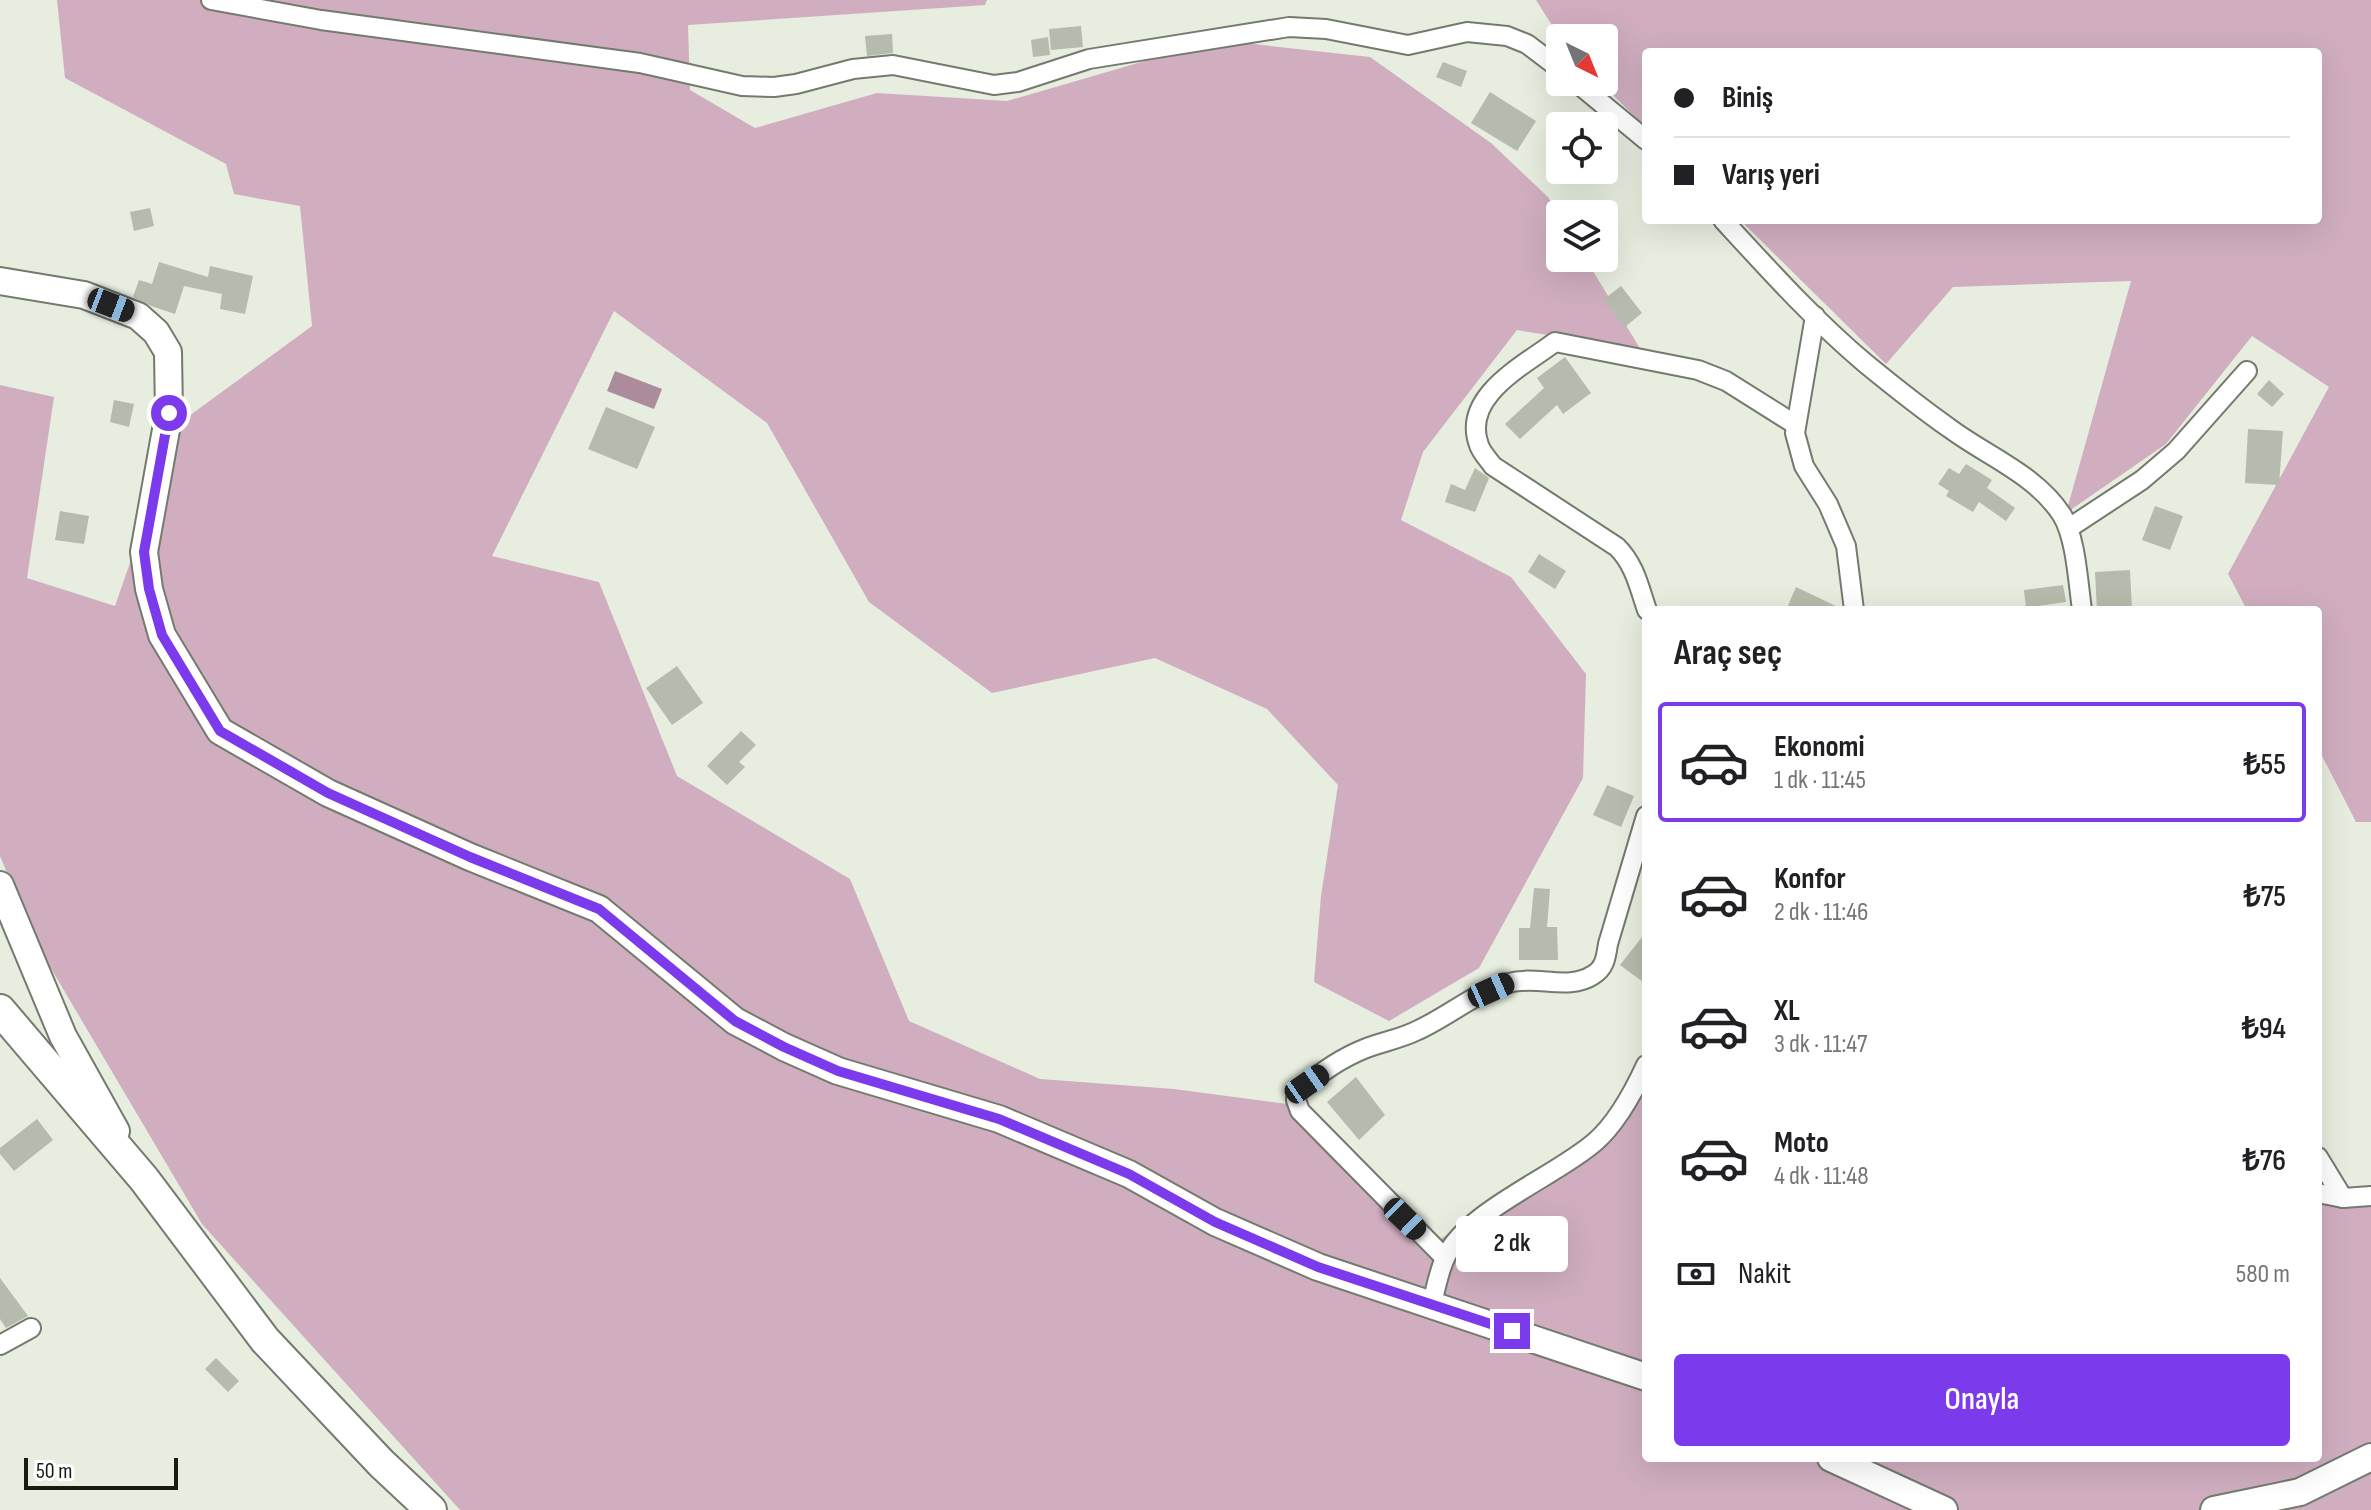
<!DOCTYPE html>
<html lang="tr">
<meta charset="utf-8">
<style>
body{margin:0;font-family:"Sofia Sans Condensed",sans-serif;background:#f6f6f6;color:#202124;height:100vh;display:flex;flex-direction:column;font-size:30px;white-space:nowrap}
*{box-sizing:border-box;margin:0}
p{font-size:26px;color:#757577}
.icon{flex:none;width:44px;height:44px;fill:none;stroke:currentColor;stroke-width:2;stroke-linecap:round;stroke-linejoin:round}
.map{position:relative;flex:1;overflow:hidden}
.panel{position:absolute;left:1642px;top:606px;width:680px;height:856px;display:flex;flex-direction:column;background:#fff;border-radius:8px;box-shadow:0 8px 32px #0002}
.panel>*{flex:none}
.guide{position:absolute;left:1642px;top:48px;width:680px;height:176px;border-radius:8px;box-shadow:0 8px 32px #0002;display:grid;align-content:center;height:176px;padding:0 32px;background:#fff}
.needle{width:52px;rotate:137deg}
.fabs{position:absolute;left:1546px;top:24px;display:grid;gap:16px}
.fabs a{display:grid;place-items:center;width:72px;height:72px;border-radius:8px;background:#fff;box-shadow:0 8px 32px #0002;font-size:40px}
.scale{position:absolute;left:24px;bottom:20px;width:154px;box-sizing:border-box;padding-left:8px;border:4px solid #181a15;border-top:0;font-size:22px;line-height:28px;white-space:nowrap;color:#181a15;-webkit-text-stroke:6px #fff;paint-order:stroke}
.end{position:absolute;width:36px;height:36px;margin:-18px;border:10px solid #7c3aed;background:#fff;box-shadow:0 0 0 4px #fff}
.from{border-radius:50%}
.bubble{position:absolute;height:56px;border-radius:8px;background:#fff;box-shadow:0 8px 32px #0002;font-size:26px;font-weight:600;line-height:56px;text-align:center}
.car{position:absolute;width:24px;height:48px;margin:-24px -12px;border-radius:10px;box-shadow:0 0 6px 2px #0007;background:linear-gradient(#222 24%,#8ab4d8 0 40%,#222 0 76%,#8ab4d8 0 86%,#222 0)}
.guide b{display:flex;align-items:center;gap:28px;height:76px;font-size:30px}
.guide b+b{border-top:2px solid #e0e0e0}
.guide i{width:20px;height:20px;background:#202124}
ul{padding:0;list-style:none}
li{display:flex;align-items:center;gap:24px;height:120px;margin:0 16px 12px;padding:0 16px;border:4px solid transparent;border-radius:8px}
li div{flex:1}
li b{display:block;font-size:30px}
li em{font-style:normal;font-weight:600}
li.on{border-color:#7c3aed}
li>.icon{width:72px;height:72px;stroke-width:1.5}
h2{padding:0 32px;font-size:36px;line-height:96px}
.pay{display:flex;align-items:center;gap:20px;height:88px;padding:0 32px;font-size:30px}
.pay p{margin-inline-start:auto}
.action{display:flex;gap:16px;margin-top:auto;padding:16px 32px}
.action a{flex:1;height:92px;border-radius:8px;background:#7c3aed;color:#fff;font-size:32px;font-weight:600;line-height:92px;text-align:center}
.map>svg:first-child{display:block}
.forest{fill:#d0aec0}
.water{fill:#ab8b9c}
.building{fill:#b5bbad}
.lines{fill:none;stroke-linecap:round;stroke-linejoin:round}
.street-casing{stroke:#747a6d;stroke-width:22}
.secondary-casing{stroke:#747a6d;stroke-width:30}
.primary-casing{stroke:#747a6d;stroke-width:34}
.street{stroke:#fff;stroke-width:18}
.secondary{stroke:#fff;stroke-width:26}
.primary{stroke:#fff;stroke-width:30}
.route{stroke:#7c3aed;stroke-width:10}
</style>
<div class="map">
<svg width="2371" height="1510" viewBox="0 0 2371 1510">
<rect width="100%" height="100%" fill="#e7eddf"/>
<g class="forest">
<path d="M57 0H987L985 5 688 25 690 90 755 128 877 93 1007 101 1217 40 1370 57 1491 143 1548 197 1560 217V258H1585L1641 350 1517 330 1423 452 1401 520 1511 577 1586 674 1583 778 1479 968 1389 1021 1314 982 1321 896 1338 785 1267 709 1155 658 992 693 869 602 767 423 614 311 492 556 599 582 677 776 850 879 909 1021 1040 1079 1174 1089 1287 1104 1434 1243 1552 1169 1644 1093 1646 1088V1458H2318V1179L2340 1206 2371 1205V1510H460L202 1224 36 943 0 856V385L54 397 27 578 115 606 178 424 312 326 300 206 234 194 226 164 65 78Z"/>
<path d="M1536 0H2371V822H2356L2318 748V610H2247L2228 574 2329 387 2252 336 2166 444 2066 513 2131 281 1953 287 1886 364 1740 220H2318V52H1646V128L1600 82H1604V38H1560Z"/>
</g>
<path class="water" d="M615 371 662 389 654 409 607 391Z"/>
<g class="building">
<path d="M1081 26 1083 47 1051 50 1049 29Z"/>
<path d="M892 34 893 53 867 56 865 36Z"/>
<path d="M1048 37 1050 55 1033 57 1031 40Z"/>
<path d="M1443 62 1467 71 1461 87 1436 77Z"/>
<path d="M1490 92 1536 121 1517 151 1471 123Z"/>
<path d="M150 208 154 226 134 231 130 212Z"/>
<path d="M159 262 208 277 210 266 253 276 245 314 220 309 222 294 184 286 175 314 151 306 133 297 139 280 152 284Z"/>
<path d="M1621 286 1642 313 1625 327 1603 300Z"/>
<path d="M1565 357 1591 393 1563 414 1557 405 1520 439 1505 424 1544 388 1537 378Z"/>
<path d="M2269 380 2284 394 2272 407 2257 394Z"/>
<path d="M114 400 134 404 129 427 110 422Z"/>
<path d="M606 407 655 427 637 469 588 449Z"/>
<path d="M2248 429 2283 431 2279 485 2245 483Z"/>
<path d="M1966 464 1992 480 1987 488 2015 508 2006 521 1979 502 1973 512 1946 496 1949 491 1938 484 1949 468 1959 474Z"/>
<path d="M1475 468 1489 478 1475 512 1445 502 1451 484 1465 490Z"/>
<path d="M2155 506 2183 516 2170 550 2142 540Z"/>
<path d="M60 511 89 516 84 544 55 540Z"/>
<path d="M1539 554 1566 571 1555 589 1528 572Z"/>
<path d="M2130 570 2132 610H2097L2095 572Z"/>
<path d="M2063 585 2066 602 2026 608 2024 590Z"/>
<path d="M1796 587 1842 609V610H1786Z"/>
<path d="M677 666 703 703 672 725 646 688Z"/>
<path d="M741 731 756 745 739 762 745 767 727 785 707 766Z"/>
<path d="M1607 785 1634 796 1621 827 1593 815Z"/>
<path d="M1534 888 1550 889 1547 927H1557L1558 960H1519V928H1530Z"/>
<path d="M1646 932V984L1620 965Z"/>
<path d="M1356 1077 1385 1115 1359 1140 1327 1102Z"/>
<path d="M37 1119 53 1140 14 1171 0 1154V1148Z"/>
<path d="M0 1278 28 1316 6 1328 0 1319Z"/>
<path d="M216 1358 239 1381 228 1392 205 1369Z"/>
</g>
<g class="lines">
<defs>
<g id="street">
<path d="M211 0 321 20 640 63 742 86 774 87 796 84 853 69 893 65 994 85 1018 82 1089 59 1289 27 1326 29 1408 45 1467 32 1507 36 1527 44 1560 69"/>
<path d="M1576 82 1646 140"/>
<path d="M1723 220C1768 269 1814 320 1865 363 1893 386 1922 409 1952 430 1989 457 2036 475 2062 515 2076 538 2078 582 2082 610"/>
<path d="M1815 316 1795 433 1804 466 1828 504 1846 546 1854 610"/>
<path d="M2069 528 2142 480 2176 451 2247 371"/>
<path d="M1647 610C1639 587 1635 565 1617 547L1493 466C1488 459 1481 452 1479 445 1461 397 1523 366 1555 342L1698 370 1726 381 1796 425"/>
<path d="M2318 1157 2343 1198"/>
<path d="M2318 1193 2343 1198 2371 1196"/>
<path d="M1445 1258 1300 1111 1296 1100 1297 1092C1317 1075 1339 1059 1364 1049 1381 1042 1400 1039 1416 1031 1448 1017 1475 992 1509 983 1536 975 1569 991 1593 975 1605 968 1606 957 1608 944L1646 816"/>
<path d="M1432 1303C1436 1288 1439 1270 1446 1256 1469 1210 1556 1176 1595 1142 1617 1123 1634 1091 1646 1065"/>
<path d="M0 1345 31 1328"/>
</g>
<g id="secondary">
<path d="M0 281 84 295 138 316 156 332 168 352 169 413 144 552 149 589 162 635 220 731 328 793 470 857 599 909 735 1021 784 1047 838 1071 999 1119 1129 1174 1215 1222 1318 1267 1646 1377"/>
<path d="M0 885 63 1036 116 1131"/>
<path d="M1831 1458 1944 1510"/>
<path d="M2214 1510 2300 1492 2371 1457"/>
</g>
<path id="primary" d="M0 1010 144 1179 265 1340 381 1463 431 1510"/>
</defs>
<use href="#street" class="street-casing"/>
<use href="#secondary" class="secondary-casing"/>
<use href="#primary" class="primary-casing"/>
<use href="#street" class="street"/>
<use href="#secondary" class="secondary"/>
<use href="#primary" class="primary"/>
</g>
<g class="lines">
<path class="route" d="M169 413 144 552 149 589 162 635 220 731 328 793 470 857 599 909 735 1021 784 1047 838 1071 999 1119 1129 1174 1215 1222 1318 1267 1512 1331"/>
</g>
</svg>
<div class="fabs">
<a><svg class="needle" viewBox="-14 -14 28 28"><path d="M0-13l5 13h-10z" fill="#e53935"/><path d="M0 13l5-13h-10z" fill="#757577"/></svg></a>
<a><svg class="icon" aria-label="locate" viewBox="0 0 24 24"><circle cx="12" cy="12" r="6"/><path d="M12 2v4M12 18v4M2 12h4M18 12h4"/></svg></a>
<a><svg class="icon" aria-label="layers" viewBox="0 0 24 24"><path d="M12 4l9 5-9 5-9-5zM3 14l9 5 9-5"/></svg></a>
</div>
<div class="scale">50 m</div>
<i class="end from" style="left:169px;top:413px"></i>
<i class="end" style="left:1512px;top:1331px"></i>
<div class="bubble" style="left:1456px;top:1216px;width:112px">2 dk</div>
<i class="car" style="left:111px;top:305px;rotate:111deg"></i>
<i class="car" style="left:1491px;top:990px;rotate:66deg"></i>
<i class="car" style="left:1307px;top:1084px;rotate:55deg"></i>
<i class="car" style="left:1405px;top:1219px;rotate:134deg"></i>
<div class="guide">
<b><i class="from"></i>Biniş</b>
<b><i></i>Varış yeri</b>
</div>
<section class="panel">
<h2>Araç seç</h2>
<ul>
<li class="on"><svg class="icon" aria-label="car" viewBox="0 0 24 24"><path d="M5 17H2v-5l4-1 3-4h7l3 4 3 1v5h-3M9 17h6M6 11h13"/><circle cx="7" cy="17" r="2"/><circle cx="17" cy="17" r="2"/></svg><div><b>Ekonomi</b><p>1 dk · 11:45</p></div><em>₺55</em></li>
<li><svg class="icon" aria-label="car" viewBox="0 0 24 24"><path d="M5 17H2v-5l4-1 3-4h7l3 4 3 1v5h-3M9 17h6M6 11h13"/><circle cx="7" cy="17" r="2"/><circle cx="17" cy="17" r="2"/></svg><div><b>Konfor</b><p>2 dk · 11:46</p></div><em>₺75</em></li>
<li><svg class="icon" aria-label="car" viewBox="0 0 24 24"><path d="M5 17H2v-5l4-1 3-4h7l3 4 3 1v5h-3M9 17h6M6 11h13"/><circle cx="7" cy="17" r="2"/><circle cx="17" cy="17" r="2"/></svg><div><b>XL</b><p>3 dk · 11:47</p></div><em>₺94</em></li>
<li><svg class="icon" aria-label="car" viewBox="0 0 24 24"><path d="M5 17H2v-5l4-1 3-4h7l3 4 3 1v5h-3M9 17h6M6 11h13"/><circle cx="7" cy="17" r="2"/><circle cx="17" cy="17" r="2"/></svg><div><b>Moto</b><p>4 dk · 11:48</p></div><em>₺76</em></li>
</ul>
<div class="pay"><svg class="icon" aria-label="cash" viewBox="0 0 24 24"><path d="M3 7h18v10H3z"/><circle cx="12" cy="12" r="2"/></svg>Nakit<p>580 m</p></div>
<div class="action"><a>Onayla</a></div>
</section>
</div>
